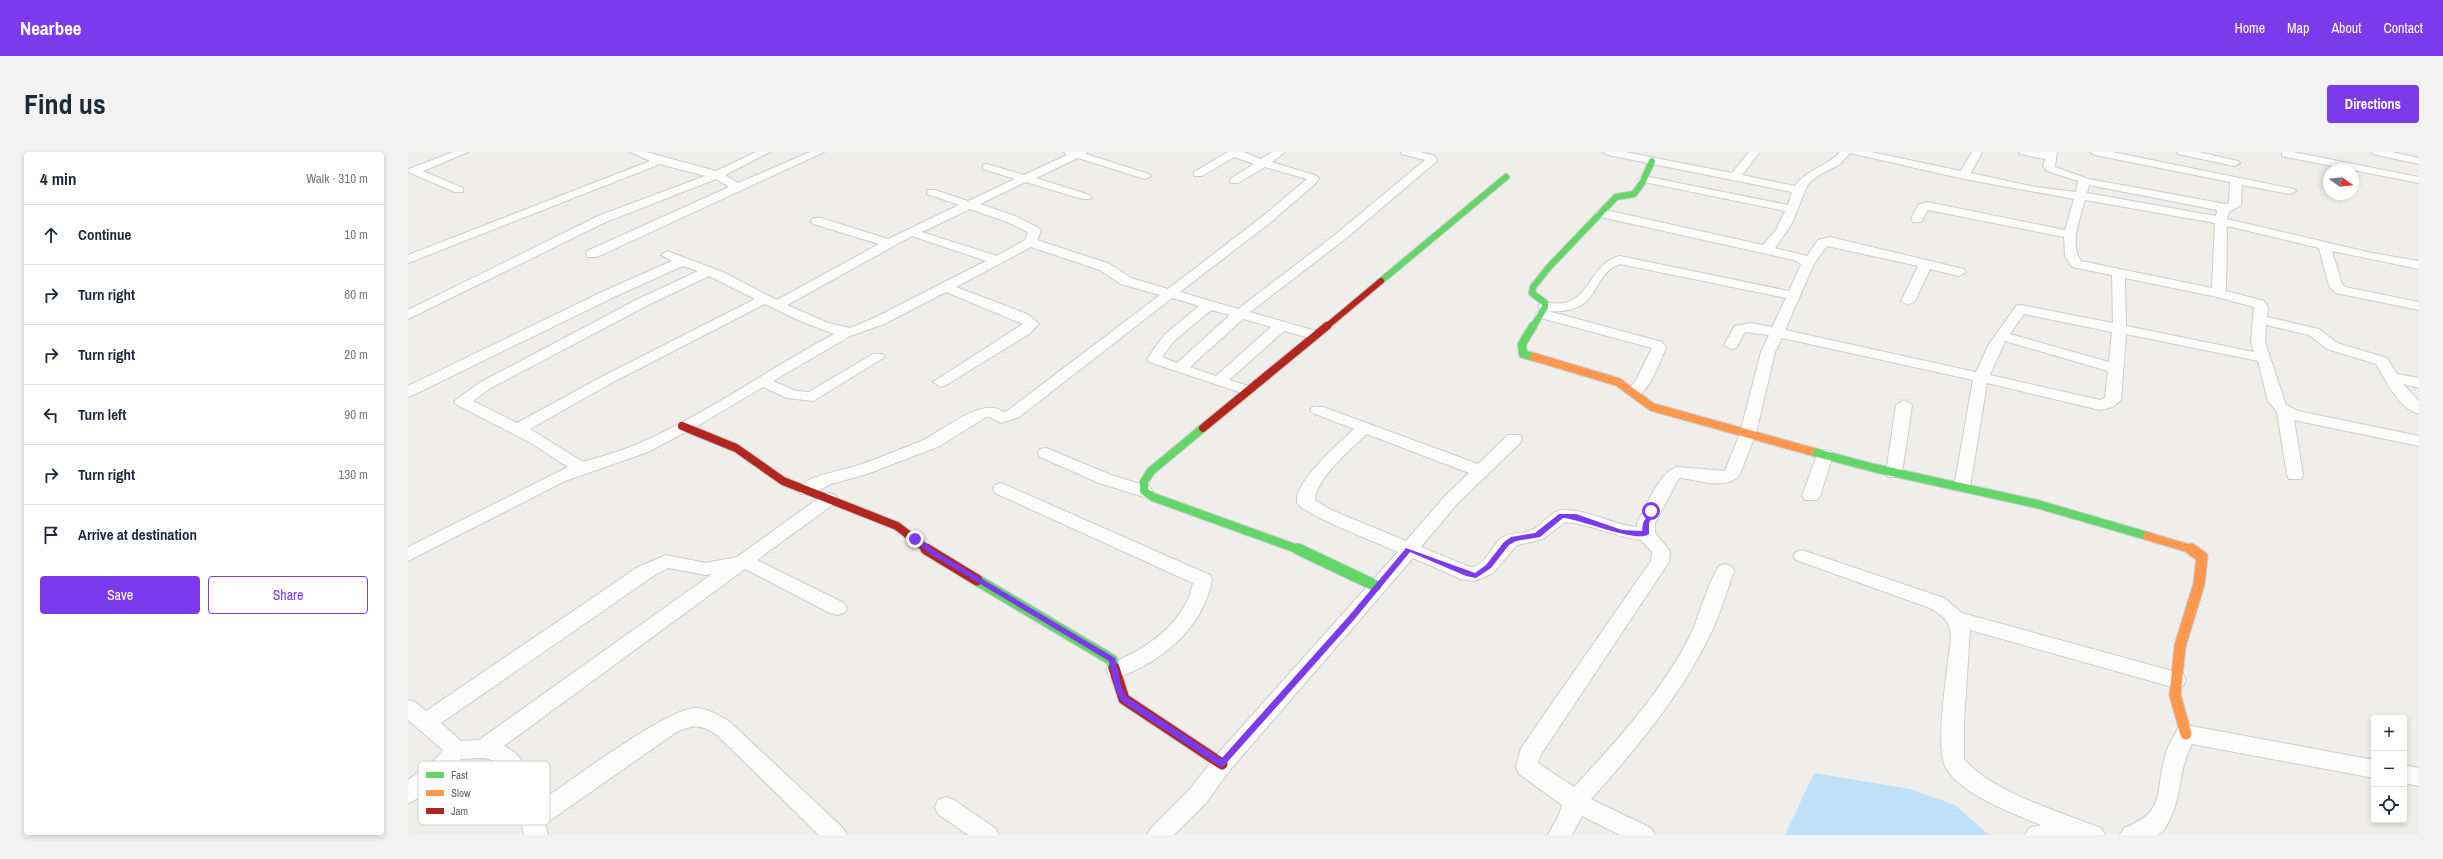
<!DOCTYPE html>
<meta charset="utf-8">
<style>
body{margin:0;font-family:"Archivo Narrow",sans-serif;background:#f2f2f3;color:#1f2937}
.controls{position:absolute;right:12px;bottom:12px;display:grid;overflow:hidden;border-radius:4px;box-shadow:0 2px 6px #0003}
.controls button{width:36px;height:36px;display:grid;place-items:center;padding:0;border:0;border-bottom:1px solid #e0e1e3;background:#fff;color:#1f2937;font:20px sans-serif}
.compass{position:absolute;left:1915px;top:12px;width:36px;height:36px;border-radius:50%;background:#fff;box-shadow:0 2px 6px #0003;rotate:105deg}
.stop{position:absolute;width:12px;height:12px;margin:-9px;border:3px solid #7c3aed;border-radius:50%;background:#fff}
.stop.end{background:#7c3aed;border-color:#fff;box-shadow:0 1px 4px #0008}
.list{margin:0;padding:0;list-style:none}
h2{display:flex;justify-content:space-between;align-items:center;height:52px;margin:0;padding:0 16px;font-size:17px}
h2 small{font-size:13px;font-weight:400;color:#747a83}
.list li{display:grid;grid-template-columns:26px 1fr auto;gap:12px;align-items:center;box-sizing:border-box;height:60px;padding:0 16px;border-top:1px solid #e0e1e3}
.list b{display:block;font-size:15px;white-space:nowrap}
.list em{font-size:13px;font-style:normal;color:#747a83}
.actions{display:flex;gap:8px;padding:12px 16px}
.actions a{flex:1;padding:9px 0;border:1px solid #7c3aed;border-radius:4px;text-align:center;font-size:14px;color:#7c3aed}
.actions .main{background:#7c3aed;color:#fff}
.icon{flex:none;width:22px;height:22px;fill:none;stroke:currentColor;stroke-width:2;stroke-linecap:round;stroke-linejoin:round}
.map{position:relative;flex:none;width:2011px;height:683px;overflow:hidden;border-radius:4px}
header{display:flex;align-items:center;gap:24px;box-sizing:border-box;height:56px;padding:0 20px;background:#7c3aed;color:#fff}
header strong{font-size:19px}
nav{display:flex;gap:22px;margin-inline-start:auto;font-size:14px}
.intro{display:flex;align-items:center;justify-content:space-between;box-sizing:border-box;height:96px;padding:0 24px}
h1{margin:0;font-size:28px}
.button{padding:10px 18px;border-radius:4px;background:#7c3aed;color:#fff;font-size:14px;font-weight:700}
main{display:flex;gap:24px;padding:0 24px}
aside{flex:1;background:#fff;border-radius:4px;box-shadow:0 2px 6px #0003}
.map>svg:first-child{display:block}
.water{fill:#bfe0f9}
.lines{fill:none;stroke-linecap:round;stroke-linejoin:round}
.street-casing{stroke:#cbcccc;stroke-width:2}
.fast-far2-casing{stroke:#cacacb;stroke-width:8}
.fast-far1-casing{stroke:#cacacb;stroke-width:10}
.fast-casing{stroke:#cacacb;stroke-width:13}
.slow-far1-casing{stroke:#cacacb;stroke-width:10}
.slow-casing{stroke:#cacacb;stroke-width:13}
.jam-far2-casing{stroke:#cacacb;stroke-width:8}
.jam-far1-casing{stroke:#cacacb;stroke-width:10}
.jam-casing{stroke:#cacacb;stroke-width:13}
.street{fill:#fdfcfc;fill-rule:evenodd}
.fast-far2{stroke:#63d668;stroke-width:6}
.fast-far1{stroke:#63d668;stroke-width:8}
.fast{stroke:#63d668;stroke-width:11}
.slow-far1{stroke:#ff974d;stroke-width:8}
.slow{stroke:#ff974d;stroke-width:11}
.jam-far2{stroke:#b3261e;stroke-width:6}
.jam-far1{stroke:#b3261e;stroke-width:8}
.jam{stroke:#b3261e;stroke-width:11}
.route{fill:#7c3aed}
.key{fill:#fff;stroke:#cfd0d2;stroke-width:1}
.key-label{font-size:11px;fill:#5f6368}
</style>
<header>
<strong>Nearbee</strong>
<nav><a>Home</a><a>Map</a><a>About</a><a>Contact</a></nav>
</header>
<div class="intro"><h1>Find us</h1><a class="button">Directions</a></div>
<main>
<aside>
<h2>4 min<small>Walk · 310 m</small></h2>
<ul class="list">
<li><svg class="icon" aria-label="ahead" viewBox="0 0 24 24"><path d="M12 20V5M6 11l6-6 6 6"/></svg><div><b>Continue</b></div><em>10 m</em></li>
<li><svg class="icon" aria-label="right" viewBox="0 0 24 24"><path d="M7 20v-9h11M14 6l5 5-5 5"/></svg><div><b>Turn right</b></div><em>60 m</em></li>
<li><svg class="icon" aria-label="right" viewBox="0 0 24 24"><path d="M7 20v-9h11M14 6l5 5-5 5"/></svg><div><b>Turn right</b></div><em>20 m</em></li>
<li><svg class="icon" aria-label="left" viewBox="0 0 24 24"><path d="M17 20v-9H6M10 6l-5 5 5 5"/></svg><div><b>Turn left</b></div><em>90 m</em></li>
<li><svg class="icon" aria-label="right" viewBox="0 0 24 24"><path d="M7 20v-9h11M14 6l5 5-5 5"/></svg><div><b>Turn right</b></div><em>130 m</em></li>
<li><svg class="icon" aria-label="arrive" viewBox="0 0 24 24"><path d="M6 21V4h12l-3 4 3 4H6"/></svg><div><b>Arrive at destination</b></div></li>
</ul>
<div class="actions"><a class="main">Save</a><a>Share</a></div>
</aside>
<div class="map">
<svg width="2011" height="683" viewBox="0 0 2011 683">
<rect width="100%" height="100%" fill="#efeeea"/>
<!-- water -->
<polygon class="water" points="1406,621 1502,637 1547,653 1581,683 1377,683"/>
<g class="lines">
<!-- street casing -->
<g class="street-casing">
<g id="street">
<polygon points="45,0 60,0 15,19 55,36 55,40 47,40 0,20 1,17"/>
<polygon points="222,0 238,0 308,19 348,0 362,0 317,23 330,31 402,0 416,0 189,105 179,105 178,102 179,99 321,35 308,27 198,70 0,167 0,158 190,64 297,24 252,12 0,111 0,103 242,9"/>
<path d="M656 0H679L678 2 741 22 743 24 737 27 670 6 628 26 682 43 684 45 682 47H674L618 30 572 52 607 64 631 76 633 79 629 88 702 112 723 126 760 137 855 64 899 27 857 15 830 31H822V27L846 12 826 5 794 24H786V20L820 0H835L853 7 864 0H877L864 10 909 24 911 26 908 31 863 70 772 140 830 157 928 82 1017 8 994 2 993 0H1012L1027 4 1029 9 936 88 842 160 911 180 913 183 906 187 876 179 821 228 844 235 847 238 844 241H834L741 210 739 207 756 183 791 154 764 146 611 265 593 271 582 265H578L532 294 459 322 423 332 404 342H392L390 338C400 322 431 320 448 314 469 307 490 298 511 290 531 282 575 243 595 260L599 259 752 143 713 132 692 118 623 95 548 135 619 162 631 172 621 182 538 233 533 235 525 230 615 172 538 140 476 172 442 184 365 229 388 239 401 240 465 202H475L477 205 405 249 379 246 355 235 291 273 240 300 157 329 0 409V395L160 315 123 291 49 253 46 250 49 247 71 231 230 147 290 119 275 114 206 145 5 243 0 245V234L196 139 264 109 253 103 259 99 315 120 369 148 471 92 405 72 403 69 405 66H413L480 87 551 53 519 42V38H527L560 49 607 27 575 17V13L579 12 616 23 659 3ZM562 57 599 70 620 80 617 88 589 104 514 80ZM504 84 578 109 466 166 442 176 420 171 379 153ZM301 124 347 147 197 223 109 271 65 249 81 237 240 153ZM357 152 392 169 426 182C359 218 297 263 227 293 210 300 192 305 175 310L122 277 207 229ZM803 158 822 163 769 211 754 205 766 189ZM835 167 863 175 808 224 782 215Z"/>
<path d="M1195 0H1217L1324 21 1341 0H1352L1334 23 1387 34C1399 17 1419 15 1432 0H1463L1553 19 1564 0H1574L1563 21 1627 35 1668 40 1670 29 1639 19 1635 14 1637 7 1612 2 1611 0H1649L1647 15 1681 27 1818 52 1821 51 1822 30 1687 3 1682 0H1704L1886 37 1888 39 1882 42 1834 33 1833 53 1821 60 1819 67 1964 101 2011 109V117L1924 99 1934 132 1937 135 2011 150V158L1928 141 1921 134 1911 96 1819 74 1818 139 1856 149 1860 155 1859 165 1911 177 1929 191 1979 206 1989 222 2011 226V236L1995 232 2011 249V262C1991 257 1978 229 1968 212L1919 197 1901 183 1858 173 1857 190 1878 253 1890 259 2011 284V294L1886 268 1895 323 1893 327H1881L1879 323 1869 260 1860 249 1850 209 1718 182 1713 248 1705 255 1692 258 1579 231 1562 335 1560 339H1548L1546 335 1565 228 1374 186 1367 200 1348 281 1332 322C1321 339 1289 328 1273 326L1270 328 1247 371V381L1262 399 1261 410 1132 604 1130 611 1166 635C1208 590 1251 543 1280 488 1292 464 1297 437 1311 414L1317 412 1323 414 1326 419C1318 442 1311 466 1300 487 1270 547 1227 598 1183 647L1243 676 1247 683H1212L1174 664 1164 683H1140L1151 663 1154 653 1111 622 1108 615 1113 596 1243 409 1244 400 1233 388C1207 385 1183 372 1157 370L1135 387 1109 393 1085 421 1067 429 1053 427 1005 406 822 618 798 651 766 683H739L743 676 782 637 806 606 990 400C975 393 891 361 889 350 886 330 932 290 946 277L905 261 902 258 905 255H915L1070 312 1100 283H1112L1114 287 1112 291 1049 352 1013 395 1062 415C1076 415 1083 396 1092 387 1102 379 1114 383 1124 378 1135 373 1142 359 1155 358 1180 357 1204 373 1229 375V371C1238 355 1252 319 1269 315L1317 319 1332 281 1353 200 1361 183 1337 180 1328 196 1323 197 1316 193 1327 174 1343 171 1364 175 1378 146 1212 112C1181 123 1195 163 1140 159L1254 190 1258 196C1252 209 1241 242 1226 246L1218 241 1228 228 1244 196 1129 165 1127 162 1133 158 1130 155 1132 152C1141 150 1151 153 1160 150 1183 142 1184 111 1212 104L1381 139 1393 112 1386 108 1193 65 1187 61 1193 57 1355 93 1368 78 1377 59 1236 30 1230 27 1236 24 1380 53 1384 40 1200 3ZM1442 1 1556 27 1666 47 1657 78 1519 50 1510 53 1503 67 1505 70H1513L1520 58 1656 85 1657 104 1664 115 1704 123 1705 171 1613 153 1608 154 1580 194 1568 220 1377 178 1406 112 1419 94 1510 114 1493 149 1500 153 1507 149 1522 117 1551 124 1558 120 1556 117 1422 85 1410 88 1399 104 1367 96 1383 73 1400 32 1410 24 1432 12ZM1681 33 1809 58 1808 64 1679 41ZM1677 48 1807 71 1804 136 1673 109C1661 92 1672 67 1677 48ZM1717 126 1809 145 1846 155 1843 190 1846 200 1718 174ZM1616 162 1704 180 1701 210 1602 182ZM1597 189 1700 219 1697 246 1692 248 1582 223ZM959 282 1061 321 1037 344 998 389 923 358 907 348C908 326 943 297 959 282Z"/>
<polygon points="1769,0 1790,0 1830,9 1832,11 1826,14 1770,2"/>
<polygon points="1874,0 1885,0 2011,25 2011,31 1878,5 1874,4"/>
<polygon points="1964,0 1984,0 2011,6 2011,12 1965,2"/>
<polygon points="1496,248 1504,253 1494,321 1492,325 1480,325 1478,321 1488,253"/>
<polygon points="638,296 703,323 742,335 744,339 742,343 736,345 691,331 632,305 630,301 632,297"/>
<polygon points="1417,298 1423,299 1425,303 1412,344 1409,348 1397,348 1394,344 1409,303 1411,299"/>
<path d="M593 331 802 423 804 428C795 476 753 511 708 526L701 524 698 518 701 512C737 498 777 472 785 431L587 341 585 337 587 333Z"/>
<path d="M421 341 427 343 430 347 427 351 349 408 436 451 439 456 436 461 429 463 422 461 337 417 96 594C117 603 126 630 131 650 162 630 256 558 287 556 300 556 313 564 323 571L435 676 439 683H411L309 583C293 572 284 572 267 581L137 672 140 683H116C112 663 105 613 81 607 72 605 62 607 53 607 40 624 20 644 0 651V628L28 607 35 598 0 568V548L7 550 18 559 230 415 258 403 298 411 329 405 415 343ZM260 416 298 423 304 422 71 588 53 589 33 571 244 425Z"/>
<path d="M1394 398 1536 446 1554 461 1775 522 1778 528 1775 534 1768 536 1562 478 1556 570V607C1582 639 1654 661 1693 676L1697 683H1617L1621 676 1633 673C1604 661 1554 643 1538 616 1527 597 1538 531 1540 508 1542 496 1545 483 1540 472 1537 465 1529 460 1522 456L1388 408 1385 404 1388 400Z"/>
<path d="M1778 573 1966 608V626L1784 592C1768 621 1776 652 1754 680L1750 683H1712L1716 676C1758 660 1747 641 1757 604 1759 594 1766 585 1770 576Z"/>
<polygon points="1996,613 2011,616 2011,634 1996,631"/>
<polygon points="538,645 546,648 587,676 591,683 560,683 530,662 527,655 530,648"/>
</g>
</g>
<!-- fast-far2 casing -->
<g class="fast-far2-casing">
<g id="fast-far2">
<polyline points="973,129 1098,25"/>
<polyline points="1125,175 1137,155 1137,151 1124,141 1125,135 1141,115 1208,45 1226,42 1234,31 1244,9"/>
</g>
</g>
<!-- fast-far1 casing -->
<g class="fast-far1-casing">
<g id="fast-far1">
<polyline points="1125,174 1114,192 1115,202 1126,205"/>
<polyline points="795,276 743,319 736,330 736,339 745,345 892,398"/>
<polyline points="1402,299 1466,316 1629,352 1739,384"/>
</g>
</g>
<!-- fast casing -->
<g class="fast-casing">
<g id="fast">
<polyline points="890,397 968,434"/>
<polyline points="569,428 704,508 706,516"/>
</g>
</g>
<!-- slow-far1 casing -->
<g class="slow-far1-casing">
<g id="slow-far1">
<polyline points="1126,205 1210,230 1244,255 1402,299"/>
<polyline points="1739,384 1786,398"/>
</g>
</g>
<!-- slow casing -->
<g class="slow-casing">
<polyline id="slow" points="1778,582 1767,543 1772,494 1791,432 1794,405 1783,397"/>
</g>
<!-- jam-far2 casing -->
<g class="jam-far2-casing">
<polyline id="jam-far2" points="918,175 973,129"/>
</g>
<!-- jam-far1 casing -->
<g class="jam-far1-casing">
<g id="jam-far1">
<polyline points="274,274 328,296 375,329 489,374 520,398"/>
<polyline points="795,276 919,174"/>
</g>
</g>
<!-- jam casing -->
<g class="jam-casing">
<g id="jam">
<polyline points="518,397 569,428"/>
<polyline points="706,516 716,547 814,612"/>
</g>
</g>
<!-- street -->
<use href="#street" class="street"/>
<!-- fast-far2 -->
<use href="#fast-far2" class="fast-far2"/>
<!-- fast-far1 -->
<use href="#fast-far1" class="fast-far1"/>
<!-- fast -->
<use href="#fast" class="fast"/>
<!-- slow-far1 -->
<use href="#slow-far1" class="slow-far1"/>
<!-- slow -->
<use href="#slow" class="slow"/>
<!-- jam-far2 -->
<use href="#jam-far2" class="jam-far2"/>
<!-- jam-far1 -->
<use href="#jam-far1" class="jam-far1"/>
<!-- jam -->
<use href="#jam" class="jam"/>
</g>
<!-- route -->
<path class="route" d="M1243 357 1247 359 1241 371V382C1230 392 1173 367 1155 366L1132 385 1108 389 1101 393 1083 416 1068 426 1058 424 1002 400 945 469 814 616 713 549 707 536 701 509 522 402 504 387 510 385 527 399 707 506 714 536 719 545 813 607 940 465 998 396 1067 421 1078 413 1096 390 1103 385 1127 381 1151 362H1168L1214 378 1234 379 1235 371Z"/>
<!-- legend -->
<rect x="10" y="609" width="132" height="64" rx="6" class="key"/>
<rect x="18" y="620" width="18" height="6" fill="#63d668"/>
<rect x="18" y="638" width="18" height="6" fill="#ff974d"/>
<rect x="18" y="656" width="18" height="6" fill="#b3261e"/>
<g class="key-label">
<text x="43" y="627">Fast</text>
<text x="43" y="645">Slow</text>
<text x="43" y="663">Jam</text>
</g>
</svg>
<div class="controls">
<button>+</button>
<button>−</button>
<button><svg class="icon" aria-label="locate" viewBox="0 0 24 24"><circle cx="12" cy="12" r="6"/><path d="M12 2v4M12 18v4M2 12h4M18 12h4"/></svg></button>
</div>
<svg class="compass" viewBox="-18 -18 36 36"><path d="M0-13l5 13h-10z" fill="#e53935"/><path d="M0 13l5-13h-10z" fill="#747a83"/></svg>
<div class="stop" style="left:1243px;top:359px"></div>
<div class="stop end" style="left:507px;top:387px"></div>
</div>
</main>
